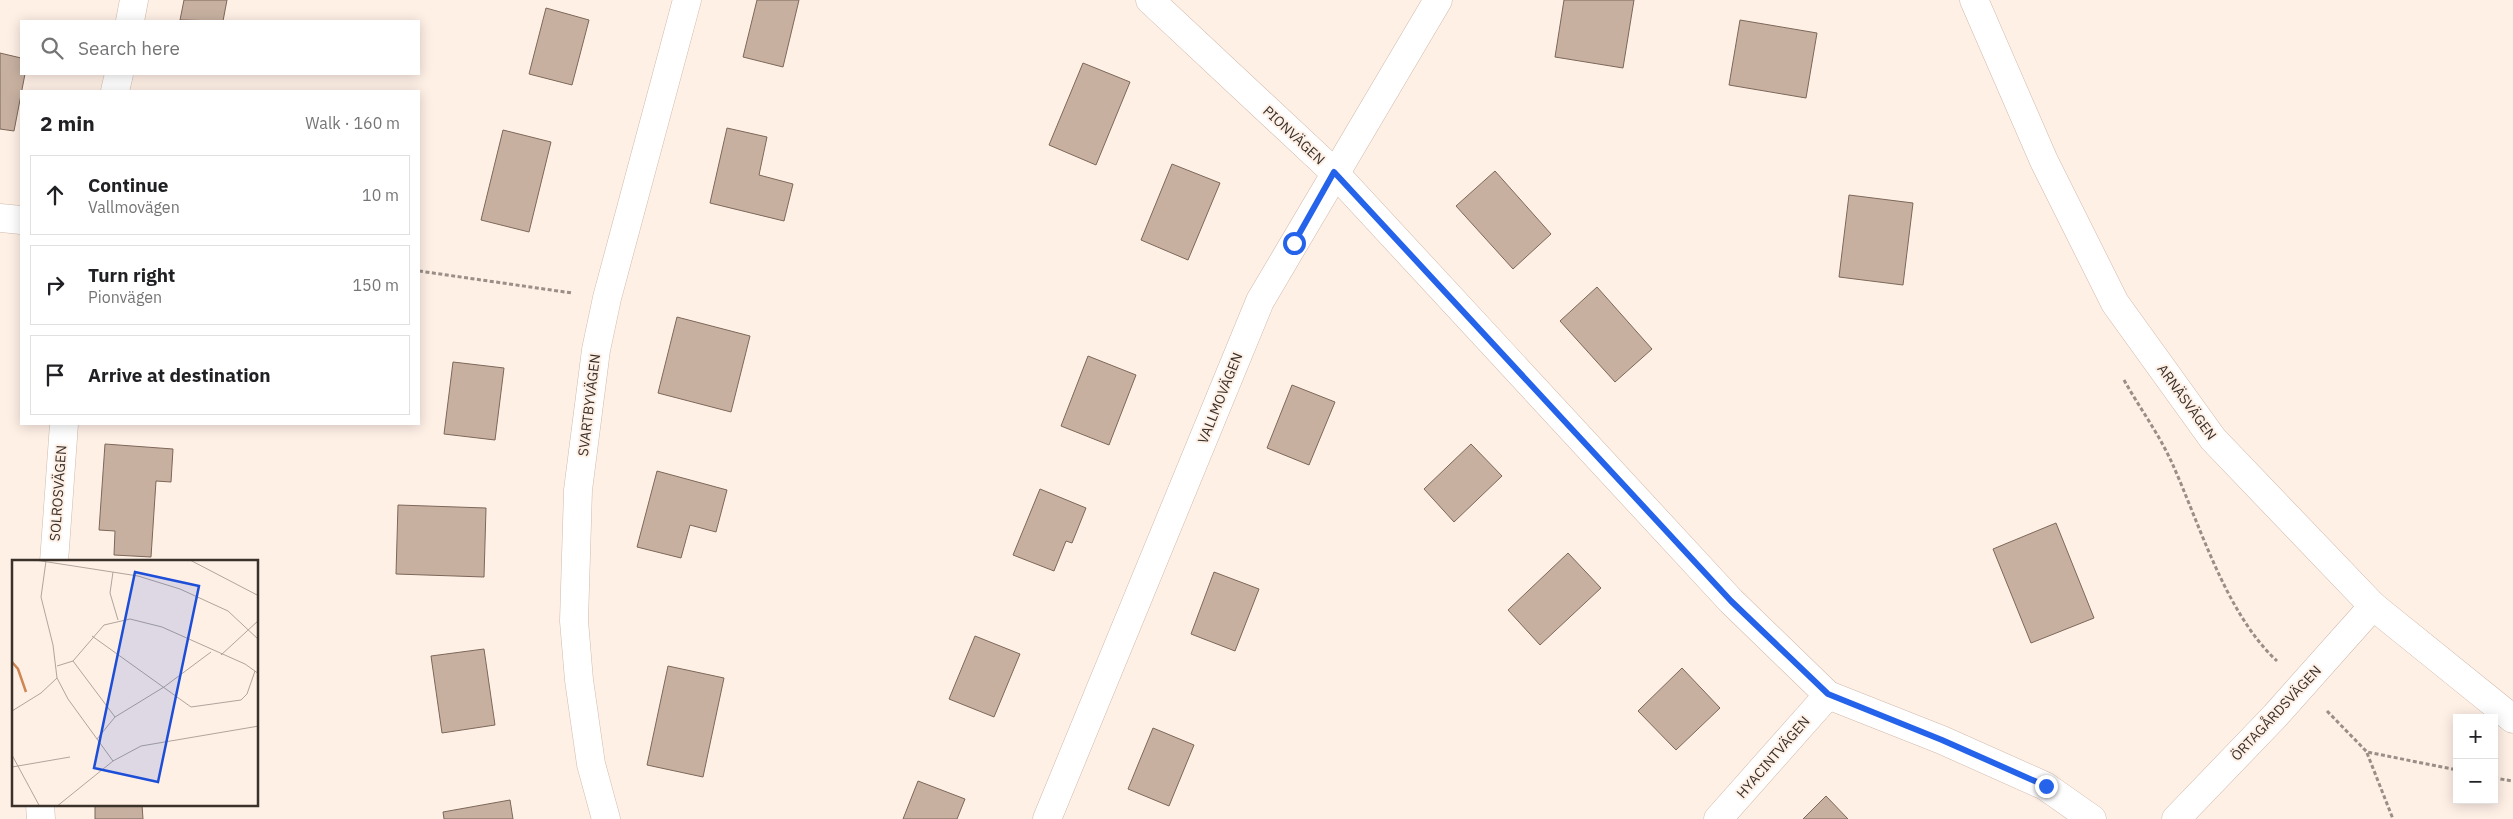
<!DOCTYPE html>
<meta charset="utf-8">
<style>
body{margin:0;font-family:"IBM Plex Sans",sans-serif;background:#f2f2f2;color:#202124}
.controls{position:absolute;right:15px;bottom:15px;display:grid;overflow:hidden;border-radius:0px;box-shadow:0 2px 12px #0003}
.controls button{width:45px;height:45px;display:grid;place-items:center;padding:0;border:0;border-bottom:1px solid #e0e0e0;background:#fff;color:#202124;font:25px sans-serif}
.stop{position:absolute;width:15px;height:15px;margin:-11px;border:4px solid #2563eb;border-radius:50%;background:#fff}
.stop.end{background:#2563eb;border-color:#fff;box-shadow:0 1px 5px #0008}
.list{margin:0;padding:0;list-style:none}
h2{display:flex;justify-content:space-between;align-items:center;height:65px;margin:0;padding:0 20px;font-size:21px}
h2 small{font-size:16px;font-weight:400;color:#757577}
.list li{display:grid;grid-template-columns:32px 1fr auto;gap:15px;align-items:center;box-sizing:border-box;height:80px;margin:0 10px 10px;padding:0 10px;border:1px solid #e0e0e0;border-radius:0px}
.list b{display:block;font-size:19px;white-space:nowrap}
.list p{margin:0;font-size:16px;white-space:nowrap;color:#757577}
.list em{font-size:16px;font-style:normal;color:#757577}
.icon{flex:none;width:28px;height:28px;fill:none;stroke:currentColor;stroke-width:2;stroke-linecap:round;stroke-linejoin:round}
.map{position:relative;flex:none;width:2513px;height:819px;overflow:hidden}
.search{position:absolute;background:#fff;box-shadow:0 2px 12px #0003;left:20px;top:20px;width:400px;height:55px;display:flex;align-items:center;gap:12px;box-sizing:border-box;padding:0 18px;border-radius:0px;color:#757577;font-size:19px}
.panel{position:absolute;background:#fff;box-shadow:0 2px 12px #0003;left:20px;top:90px;width:400px;height:335px;border-radius:0px}
.map>svg:first-child{display:block}
.building{fill:#c7b0a0;stroke:#7c6759}
.lines{fill:none;stroke-linecap:round;stroke-linejoin:round}
.minor-casing{stroke:#d1b9aa;stroke-width:29}
.tertiary-casing{stroke:#d1b9aa;stroke-width:29}
.path{stroke:#9a8e86;stroke-width:3;stroke-dasharray:4 2.5;stroke-linecap:butt}
.minor{stroke:#fff;stroke-width:28}
.tertiary{stroke:#fff;stroke-width:28}
.route{stroke:#2563eb;stroke-width:6}
.labels{text-anchor:middle;stroke-width:4;stroke-linejoin:round;paint-order:stroke}
.street-label{font-size:14px;fill:#3a312b;stroke:#fff0e6}
.inset-river{fill:none;stroke:#ce8654;stroke-width:2.5}
.inset-road{fill:none;stroke:#b0a49b;stroke-width:1}
.view{fill:#1d4ed8;fill-opacity:0.15;stroke:#1d4ed8;stroke-width:2.5}
.inset-edge{fill:none;stroke:#3a312b;stroke-width:2.5}
</style>
<div class="map">
<svg width="2513" height="819" viewBox="0 0 2513 819">
<rect width="100%" height="100%" fill="#fff0e6"/>
<!-- building -->
<g class="building">
<polygon points="184,0 227,0 223,21 180,20"/>
<polygon points="757,0 799,0 783,67 743,57"/>
<polygon points="1564,0 1634,0 1623,68 1555,57"/>
<polygon points="546,8 589,20 572,85 529,74"/>
<polygon points="1740,20 1817,33 1806,98 1729,85"/>
<polygon points="0,53 21,58 21,74 25,74 14,131 0,129"/>
<polygon points="1083,63 1130,82 1096,165 1049,145"/>
<polygon points="727,128 767,137 759,175 793,184 784,221 710,203"/>
<polygon points="503,130 551,142 529,232 481,220"/>
<polygon points="1172,164 1220,183 1188,260 1141,240"/>
<polygon points="1495,171 1551,234 1513,269 1456,206"/>
<polygon points="1849,195 1913,203 1903,285 1839,277"/>
<polygon points="1597,287 1652,349 1615,382 1560,321"/>
<polygon points="677,317 750,336 731,412 658,393"/>
<polygon points="1088,356 1136,375 1109,445 1061,426"/>
<polygon points="453,362 504,368 495,440 444,434"/>
<polygon points="1292,385 1335,402 1309,465 1267,448"/>
<polygon points="105,444 173,449 171,482 156,481 151,557 114,555 115,531 99,530"/>
<polygon points="1471,444 1502,476 1454,522 1424,489"/>
<polygon points="657,471 727,490 716,532 690,525 681,558 637,547"/>
<polygon points="1040,489 1086,508 1072,543 1066,541 1054,571 1013,555"/>
<polygon points="398,505 486,508 484,577 396,574"/>
<polygon points="2056,523 2094,618 2031,643 1993,549"/>
<polygon points="1568,553 1601,588 1540,645 1508,610"/>
<polygon points="1214,572 1259,589 1235,651 1191,634"/>
<polygon points="975,636 1020,654 994,717 949,699"/>
<polygon points="484,649 495,725 442,733 431,656"/>
<polygon points="668,666 724,678 703,777 647,765"/>
<polygon points="1682,668 1720,708 1676,750 1638,711"/>
<polygon points="1153,728 1194,745 1169,806 1128,789"/>
<polygon points="918,781 965,799 957,819 903,819"/>
<polygon points="1826,796 1848,819 1803,819"/>
<polygon points="510,800 513,819 444,819 443,812"/>
<polygon points="95,805 142,805 143,819 95,819"/>
</g>
<g class="lines">
<!-- minor casing -->
<g class="minor-casing">
<g id="minor">
<polyline points="1150,0 1334,172 1731,601 1828,695 1942,740 2045,786 2092,819"/>
<polyline points="130,21 134,0"/>
<polyline points="115,91 119,74"/>
<polyline points="0,218 21,220"/>
<polyline points="54,562 64,424"/>
<polyline points="40,805 41,819"/>
<polyline points="606,819 591,764 579,680 574,621 578,490 596,350 607,298 687,0"/>
<polyline points="1047,819 1260,301 1438,0"/>
<polyline points="1718,819 1828,695"/>
<polyline points="2176,819 2275,716 2373,606"/>
</g>
</g>
<!-- tertiary casing -->
<g class="tertiary-casing">
<polyline id="tertiary" points="1974,0 2044,161 2115,303 2213,439 2373,606 2513,719"/>
</g>
<!-- path -->
<g class="path">
<polyline points="419,271 572,293"/>
<path d="M2124 380C2139 407 2159 434 2172 463 2200 525 2226 614 2277 661"/>
<polyline points="2327,711 2367,752 2457,770"/>
<polyline points="2367,753 2393,819"/>
<polyline points="2494,778 2513,781"/>
</g>
<!-- minor -->
<use href="#minor" class="minor"/>
<!-- tertiary -->
<use href="#tertiary" class="tertiary"/>
</g>
<g class="lines">
<!-- route -->
<polyline class="route" points="1294,243 1334,172 1731,601 1828,694 1942,740 2046,786"/>
</g>
<g class="labels">
<!-- street labels -->
<g class="street-label">
<text transform="translate(1294 135) rotate(43)" y="5">PIONVÄGEN</text>
<text transform="translate(1220 398) rotate(-68)" y="5">VALLMOVÄGEN</text>
<text transform="translate(2187 402) rotate(54)" y="5">ARNÄSVÄGEN</text>
<text transform="translate(589 405) rotate(-83)" y="5">SVARTBYVÄGEN</text>
<text transform="translate(58 493) rotate(-86)" y="5">SOLROSVÄGEN</text>
<text transform="translate(2276 713) rotate(-47)" y="5">ÖRTAGÅRDSVÄGEN</text>
<text transform="translate(1773 757) rotate(-49)" y="5">HYACINTVÄGEN</text>
</g>
</g>
<!-- overview -->
<g transform="translate(12 560)">
<rect width="246" height="246" fill="#fff0e6"/>
<path class="inset-river" d="M0 102 6 109 14 132"/>
<path class="inset-road" d="M23 0 126 16 168 29 216 51 247 80M178 0 247 36M34 1 29 37 41 85 45 118 56 139 101 201M101 12 98 33 106 60M80 76 179 147 229 140 235 134 243 111M209 95 247 60M61 101 103 157M45 106 61 101 92 65 118 59 150 67 233 104 247 114M0 151 29 133 45 118M85 179 103 157 152 127 199 92M0 195 28 247M0 207 58 197M44 247 101 201 129 186 247 166"/>
<path class="view" d="M123 12 187 26 146 222 82 208Z"/>
<rect width="246" height="246" class="inset-edge"/>
</g>
</svg>
<div class="controls">
<button>+</button>
<button>−</button>
</div>
<div class="stop" style="left:1294px;top:243px"></div>
<div class="stop end" style="left:2046px;top:786px"></div>
<div class="search"><svg class="icon" aria-label="search" viewBox="0 0 24 24"><circle cx="10" cy="10" r="6"/><path d="M15 15l6 6"/></svg>Search here</div>
<section class="panel">
<h2>2 min<small>Walk · 160 m</small></h2>
<ul class="list">
<li><svg class="icon" aria-label="ahead" viewBox="0 0 24 24"><path d="M12 20V5M6 11l6-6 6 6"/></svg><div><b>Continue</b><p>Vallmovägen</p></div><em>10 m</em></li>
<li><svg class="icon" aria-label="right" viewBox="0 0 24 24"><path d="M7 20v-9h11M14 6l5 5-5 5"/></svg><div><b>Turn right</b><p>Pionvägen</p></div><em>150 m</em></li>
<li><svg class="icon" aria-label="arrive" viewBox="0 0 24 24"><path d="M6 21V4h12l-3 4 3 4H6"/></svg><div><b>Arrive at destination</b></div></li>
</ul>
</section>
</div>
